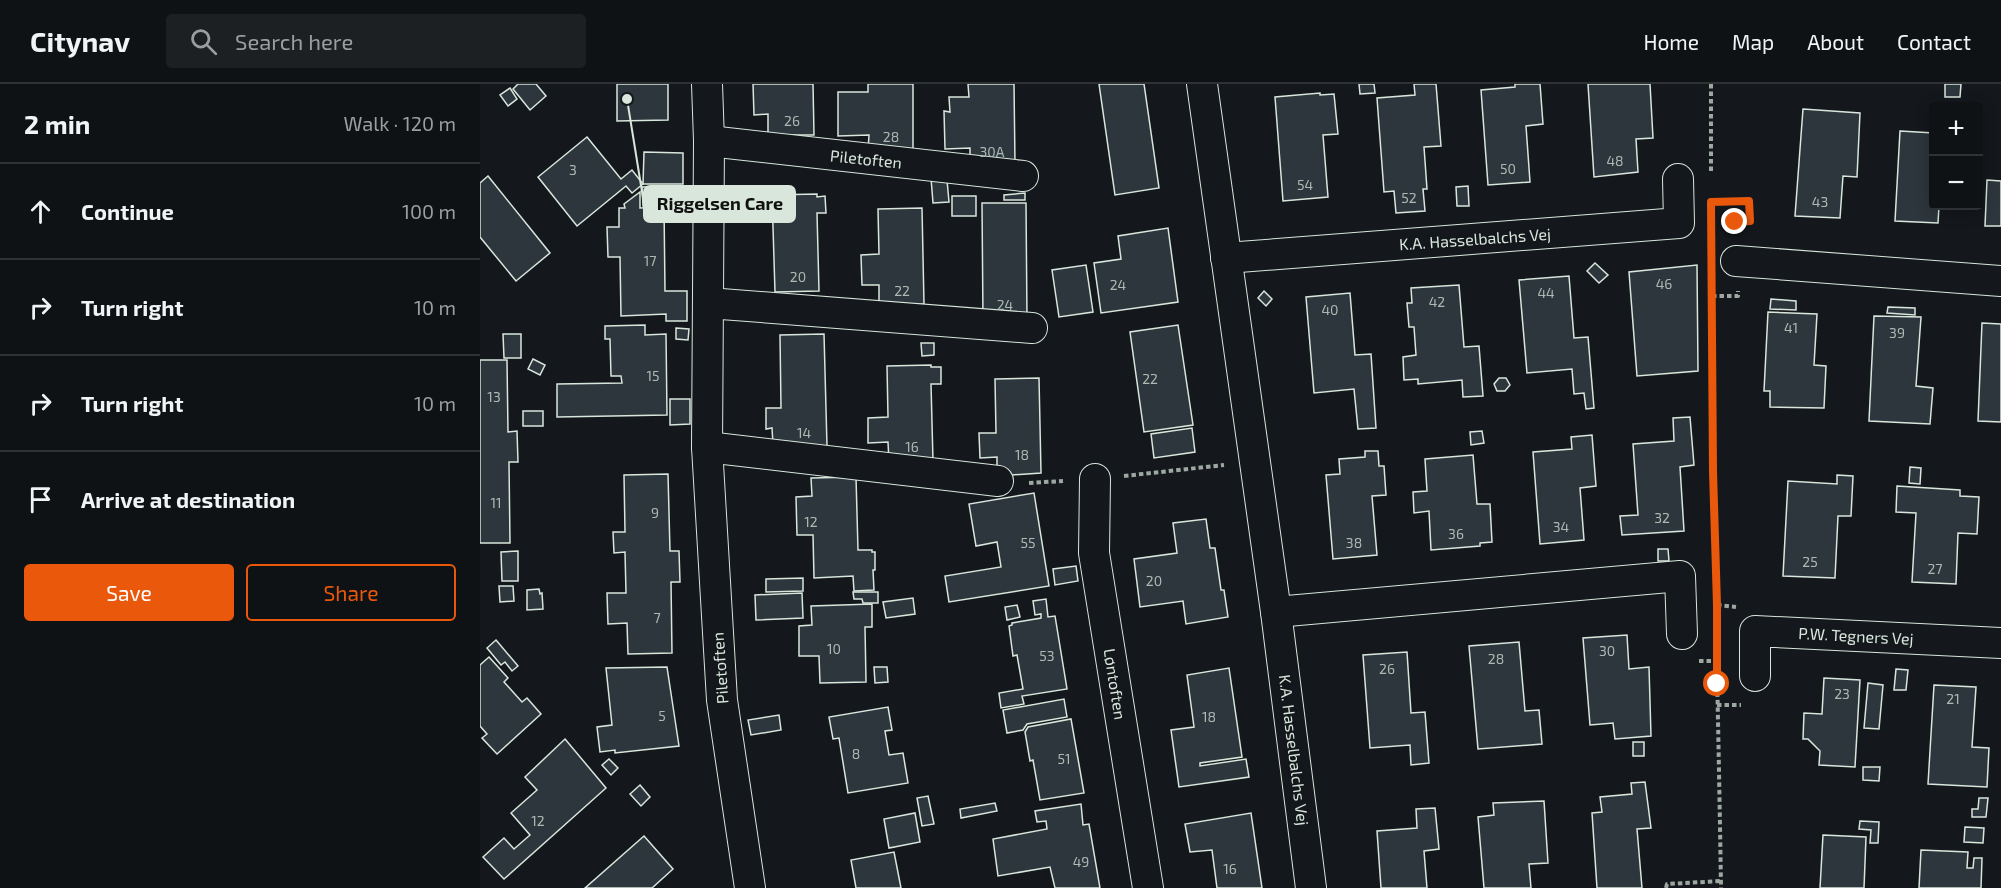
<!DOCTYPE html>
<meta charset="utf-8">
<style>
body{margin:0;font-family:"Exo 2",sans-serif;background:#1d2022;color:#f1f3f6}
.controls{position:absolute;right:18px;top:18px;display:grid;overflow:hidden;border-radius:6px;box-shadow:0 3px 15px #0003}
.controls button{width:54px;height:54px;display:grid;place-items:center;padding:0;border:0;border-bottom:2px solid #2f3234;background:#0f1215;color:#f1f3f6;font:30px sans-serif}
.stop{position:absolute;width:18px;height:18px;margin:-14px;border:4px solid #ea580c;border-radius:50%;background:#fff}
.stop.end{background:#ea580c;border-color:#fff;box-shadow:0 2px 6px #0008}
.list{margin:0;padding:0;list-style:none}
h2{display:flex;justify-content:space-between;align-items:center;height:78px;margin:0;padding:0 24px;font-size:26px}
h2 small{font-size:20px;font-weight:400;color:#9b9ea0}
.list li{display:grid;grid-template-columns:39px 1fr auto;gap:18px;align-items:center;box-sizing:border-box;height:96px;padding:0 24px;border-top:2px solid #2f3234}
.list b{display:block;font-size:22px;white-space:nowrap}
.list em{font-size:20px;font-style:normal;color:#9b9ea0}
.actions{display:flex;gap:12px;padding:18px 24px}
.actions a{flex:1;padding:14px 0;border:2px solid #ea580c;border-radius:6px;text-align:center;font-size:21px;color:#ea580c}
.actions .main{background:#ea580c;color:#fff}
.icon{flex:none;width:33px;height:33px;fill:none;stroke:currentColor;stroke-width:2;stroke-linecap:round;stroke-linejoin:round}
.map{position:relative;flex:none;width:1521px;height:804px;overflow:hidden}
header{display:flex;align-items:center;gap:36px;box-sizing:border-box;height:84px;padding:0 30px;background:#0f1215;border-bottom:2px solid #2f3234}
header strong{font-size:28px}
nav{display:flex;gap:33px;margin-inline-start:auto;font-size:21px}
.search{width:420px;height:54px;background:#1d2022;display:flex;align-items:center;gap:15px;box-sizing:border-box;padding:0 21px;border-radius:6px;color:#9b9ea0;font-size:22px}
main{display:flex}
aside{flex:1;background:#0f1215}
.map>svg:first-child{display:block}
.building{fill:#2c363c;stroke:#d8e6dc;stroke-width:1.5}
.lines{fill:none;stroke-linecap:round;stroke-linejoin:round}
.minor-casing{stroke:#d8e6dc;stroke-width:32}
.path{stroke:#9da8a2;stroke-width:4;stroke-dasharray:4.5 3;stroke-linecap:butt}
.minor{stroke:#14181c;stroke-width:30}
.route{stroke:#ea580c;stroke-width:8}
.labels{text-anchor:middle;stroke-width:4.5;stroke-linejoin:round;paint-order:stroke}
.number-label{font-size:14px;fill:#adbab4}
.street-label{font-size:16px;fill:#d8e6dc;stroke:#14181c}
.leader{fill:none;stroke:#d8e6dc;stroke-width:2}
.callout-dot{fill:#d8e6dc;stroke:#14181c;stroke-width:2}
.callout{fill:#d8e6dc;stroke:#d8e6dc;stroke-width:2}
.callout-label{font-size:18px;text-anchor:middle;font-weight:bold;fill:#111}
</style>
<header>
<strong>Citynav</strong>
<div class="search"><svg class="icon" aria-label="search" viewBox="0 0 24 24"><circle cx="10" cy="10" r="6"/><path d="M15 15l6 6"/></svg>Search here</div>
<nav><a>Home</a><a>Map</a><a>About</a><a>Contact</a></nav>
</header>
<main>
<aside>
<h2>2 min<small>Walk · 120 m</small></h2>
<ul class="list">
<li><svg class="icon" aria-label="ahead" viewBox="0 0 24 24"><path d="M12 20V5M6 11l6-6 6 6"/></svg><div><b>Continue</b></div><em>100 m</em></li>
<li><svg class="icon" aria-label="right" viewBox="0 0 24 24"><path d="M7 20v-9h11M14 6l5 5-5 5"/></svg><div><b>Turn right</b></div><em>10 m</em></li>
<li><svg class="icon" aria-label="right" viewBox="0 0 24 24"><path d="M7 20v-9h11M14 6l5 5-5 5"/></svg><div><b>Turn right</b></div><em>10 m</em></li>
<li><svg class="icon" aria-label="arrive" viewBox="0 0 24 24"><path d="M6 21V4h12l-3 4 3 4H6"/></svg><div><b>Arrive at destination</b></div></li>
</ul>
<div class="actions"><a class="main">Save</a><a>Share</a></div>
</aside>
<div class="map">
<svg width="1521" height="804" viewBox="0 0 1521 804">
<rect width="100%" height="100%" fill="#14181c"/>
<!-- building -->
<g class="building">
<polygon points="38,0 56,0 66,12 50,26 33,5"/>
<polygon points="137,0 188,0 188,36 137,37"/>
<polygon points="273,0 333,0 334,51 288,51 288,30 274,31"/>
<polygon points="388,0 433,0 433,66 388,67 389,51 358,52 358,8 388,8"/>
<polygon points="488,0 534,0 535,80 490,80 490,64 465,65 464,27 470,28 469,13 489,13"/>
<polygon points="619,0 664,0 679,104 635,111"/>
<polygon points="879,0 894,0 895,9 880,10"/>
<polygon points="934,0 956,0 961,62 944,63 947,105 943,105 945,127 916,129 914,107 904,108 897,14 935,11"/>
<polygon points="1035,0 1060,0 1063,40 1046,42 1050,98 1008,101 1001,6 1035,3"/>
<polygon points="1108,0 1170,0 1173,54 1156,55 1158,88 1114,93"/>
<polygon points="1465,0 1481,0 1480,13 1465,13"/>
<polygon points="30,4 37,15 28,22 20,11"/>
<polygon points="840,9 840,11 854,10 858,50 843,51 848,113 803,117 795,13"/>
<polygon points="1323,25 1380,29 1377,93 1363,92 1360,134 1315,132"/>
<polygon points="1420,47 1454,49 1454,122 1459,122 1458,139 1415,137"/>
<polygon points="107,53 141,95 152,86 163,100 152,109 146,102 97,142 58,93"/>
<polygon points="164,68 203,69 203,100 163,100"/>
<polygon points="8,92 70,169 36,197 0,153 0,99"/>
<polygon points="451,94 467,96 469,118 453,119"/>
<polygon points="1507,96 1521,97 1521,142 1505,142"/>
<polygon points="199,102 200,120 163,122 162,103"/>
<polygon points="988,102 989,122 977,122 976,103"/>
<polygon points="160,108 160,124 184,123 185,207 207,207 207,237 186,237 186,230 141,232 140,173 128,173 127,143 139,143 139,124 145,124 144,120"/>
<polygon points="545,109 545,116 524,116 524,111"/>
<polygon points="337,110 337,113 345,112 346,129 337,129 339,207 295,208 292,111"/>
<rect x="472" y="112" width="24" height="20"/>
<polygon points="502,119 546,119 547,235 503,236"/>
<polygon points="442,124 444,220 399,221 399,201 382,201 381,171 399,170 398,125"/>
<polygon points="688,144 698,218 621,229 614,179 641,175 638,152"/>
<polygon points="1115,179 1128,191 1119,199 1107,187"/>
<polygon points="606,181 613,228 579,233 572,186"/>
<polygon points="1217,181 1218,287 1157,292 1149,188"/>
<polygon points="1089,192 1094,254 1108,253 1114,324 1106,325 1104,309 1094,310 1092,285 1047,289 1039,196"/>
<polygon points="979,201 984,263 999,262 1003,312 983,313 982,296 938,300 938,295 924,296 923,273 936,271 934,243 929,243 927,219 932,219 931,204"/>
<polygon points="784,207 792,215 786,222 778,214"/>
<polygon points="870,209 875,271 891,270 896,344 878,345 874,305 834,309 826,213"/>
<polygon points="1291,215 1316,217 1316,226 1290,225"/>
<polygon points="1408,223 1435,224 1435,231 1407,229"/>
<polygon points="1288,228 1337,230 1334,281 1346,282 1344,324 1290,323 1290,307 1284,307"/>
<polygon points="1394,232 1441,233 1436,302 1453,304 1450,340 1389,337"/>
<polygon points="1502,239 1521,240 1521,338 1498,337"/>
<polygon points="165,241 165,251 186,250 187,331 77,333 77,300 142,299 141,292 131,292 130,255 125,255 125,242"/>
<polygon points="698,241 713,341 664,348 650,248"/>
<polygon points="196,244 209,245 208,256 196,255"/>
<polygon points="23,250 41,250 41,274 24,274"/>
<polygon points="344,250 347,362 293,361 292,344 286,345 286,324 301,324 300,251"/>
<polygon points="441,259 454,259 454,271 442,272"/>
<polygon points="53,275 65,281 60,291 48,285"/>
<polygon points="0,276 27,276 28,348 37,347 38,378 29,378 30,459 0,459"/>
<polygon points="451,281 451,283 461,283 461,300 451,300 453,377 409,378 408,358 388,359 388,334 408,333 407,282"/>
<polygon points="559,294 561,389 517,392 517,373 500,374 499,349 516,349 515,295"/>
<polygon points="1019,294 1026,294 1030,301 1025,307 1017,307 1014,300"/>
<polygon points="190,315 210,315 210,340 190,341"/>
<rect x="43" y="327" width="20" height="15"/>
<polygon points="1210,333 1214,381 1200,383 1204,447 1142,451 1140,432 1158,431 1153,360 1194,357 1193,334"/>
<polygon points="712,344 715,368 674,374 671,350"/>
<polygon points="1002,347 1004,359 991,361 990,348"/>
<polygon points="1112,351 1116,402 1100,404 1104,456 1060,460 1053,368 1092,365 1091,353"/>
<polygon points="885,367 898,367 899,382 904,382 906,411 892,412 897,471 853,475 846,391 860,390 859,375 885,373"/>
<polygon points="993,371 997,420 1010,420 1012,458 1000,459 1000,462 951,466 949,427 934,429 933,408 947,407 945,375"/>
<polygon points="1430,383 1441,384 1440,400 1429,399"/>
<polygon points="188,390 190,467 199,467 200,498 191,498 192,569 148,570 147,539 128,540 127,509 146,509 145,468 134,469 133,448 145,448 144,391"/>
<polygon points="1357,391 1373,392 1371,432 1358,432 1355,494 1303,492 1308,397 1357,400"/>
<polygon points="376,393 378,466 392,466 392,468 395,468 395,486 393,486 394,506 374,507 373,492 334,494 333,451 317,451 316,413 332,412 331,394"/>
<polygon points="1417,402 1480,406 1480,412 1499,413 1497,450 1478,449 1476,500 1432,498 1436,429 1416,428"/>
<polygon points="554,409 569,502 469,518 465,492 521,483 517,458 496,462 489,420"/>
<polygon points="726,435 730,464 735,464 741,506 744,506 748,533 706,540 703,517 660,523 654,475 697,469 693,439"/>
<polygon points="1178,465 1188,465 1189,477 1178,477"/>
<polygon points="38,467 38,497 22,497 21,468"/>
<polygon points="596,482 598,497 575,501 573,485"/>
<polygon points="323,494 323,507 286,508 286,495"/>
<polygon points="19,502 33,502 34,517 20,518"/>
<polygon points="59,505 60,510 62,509 63,525 47,526 47,506"/>
<polygon points="373,508 398,508 398,519 383,519 382,515 374,515"/>
<polygon points="322,509 323,534 276,536 275,511"/>
<polygon points="433,514 435,530 406,534 403,518"/>
<polygon points="566,515 568,533 575,532 587,605 542,612 544,620 521,624 519,609 543,605 537,571 533,572 529,542 532,541 532,539 561,534 561,530 555,531 553,517"/>
<polygon points="392,520 392,543 385,543 386,598 340,599 339,572 319,572 319,542 332,541 331,522"/>
<polygon points="537,521 540,533 527,536 525,523"/>
<polygon points="1147,551 1149,585 1169,583 1171,652 1135,655 1133,639 1110,641 1103,554"/>
<polygon points="16,556 38,582 32,587 25,578 21,581 7,564"/>
<polygon points="1039,558 1045,627 1059,626 1062,660 998,665 989,562"/>
<polygon points="927,568 931,629 945,628 949,679 931,681 930,661 890,664 883,571"/>
<polygon points="9,573 28,594 24,598 42,618 47,614 61,630 17,670 2,654 7,650 0,642 0,581"/>
<polygon points="187,583 199,662 135,669 135,666 120,668 117,643 132,641 126,584"/>
<polygon points="394,583 407,583 408,598 395,599"/>
<polygon points="749,584 762,673 720,679 720,682 766,675 769,693 699,703 691,646 714,643 707,591"/>
<polygon points="1416,585 1428,586 1426,606 1414,606"/>
<polygon points="1344,594 1380,596 1375,683 1339,681 1340,667 1328,655 1323,655 1324,629 1342,630"/>
<polygon points="1388,599 1403,601 1399,645 1384,644"/>
<polygon points="1454,601 1496,603 1492,663 1509,664 1507,703 1448,700"/>
<polygon points="584,615 587,633 547,640 543,646 527,649 523,626"/>
<polygon points="408,623 412,646 405,647 409,671 423,669 428,699 368,709 359,654 353,655 349,633"/>
<polygon points="299,631 301,646 271,651 268,636"/>
<polygon points="591,635 604,709 560,716 553,676 550,677 545,648 548,643"/>
<polygon points="85,655 126,704 24,795 3,773 24,754 34,765 50,751 31,729 57,706 45,693"/>
<rect x="1153" y="658" width="11" height="14"/>
<polygon points="129,675 138,684 131,691 122,681"/>
<polygon points="1383,683 1400,683 1399,697 1383,696"/>
<polygon points="1165,698 1171,744 1157,745 1162,804 1117,804 1112,729 1122,728 1120,713 1152,710 1151,699"/>
<polygon points="160,701 170,713 161,722 150,710"/>
<polygon points="448,712 454,740 442,742 437,714"/>
<polygon points="1499,714 1508,714 1506,733 1492,733 1492,725 1498,725"/>
<polygon points="1064,717 1068,779 1049,780 1051,804 1004,804 998,733 1014,731 1013,719"/>
<polygon points="515,719 517,727 481,734 480,725"/>
<polygon points="601,720 603,741 609,740 620,804 575,804 570,783 518,792 513,755 567,745 566,737 557,738 555,727"/>
<polygon points="955,724 959,765 944,767 947,804 901,804 897,747 937,744 936,725"/>
<polygon points="435,729 440,758 409,764 404,735"/>
<polygon points="771,729 782,804 737,804 732,766 710,768 705,740"/>
<polygon points="1380,737 1399,738 1398,759 1390,759 1391,746 1379,745"/>
<polygon points="1485,743 1504,744 1503,759 1484,758"/>
<polygon points="1343,751 1386,753 1384,804 1340,804"/>
<polygon points="164,752 193,785 172,804 105,804"/>
<polygon points="1441,766 1488,768 1487,784 1493,784 1494,774 1502,774 1501,804 1439,804"/>
<polygon points="414,768 421,804 376,804 371,776"/>
</g>
<g class="lines">
<!-- minor casing -->
<g class="minor-casing">
<g id="minor">
<polyline points="227,0 229,57 227,363 242,616 270,804"/>
<polyline points="722,0 796,528 831,804"/>
<polyline points="229,57 543,92"/>
<polyline points="746,174 1199,139 1198,95"/>
<polyline points="1256,177 1521,197"/>
<polyline points="228,219 552,244"/>
<polyline points="227,363 518,397"/>
<polyline points="615,395 614,469 668,804"/>
<polyline points="796,528 1200,492 1202,550"/>
<polyline points="1275,592 1275,547 1521,559"/>
</g>
</g>
<!-- path -->
<g class="path">
<polyline points="1231,0 1231,89"/>
<polyline points="1231,118 1269,117 1270,137 1255,138 1255,146"/>
<path d="M1231 196C1232 399 1238 601 1241 804"/>
<polyline points="1232,212 1258,212 1258,207"/>
<polyline points="644,392 744,381"/>
<polyline points="549,399 583,397"/>
<polyline points="1237,521 1256,523"/>
<polyline points="1219,577 1237,577"/>
<polyline points="1237,621 1261,621"/>
<polyline points="1186,804 1187,800 1241,797"/>
</g>
<!-- minor -->
<use href="#minor" class="minor"/>
</g>
<g class="lines">
<!-- route -->
<polyline class="route" points="1237,600 1237,521 1233,387 1231,118 1269,117 1270,137 1255,138"/>
</g>
<g class="labels">
<!-- number labels -->
<g class="number-label">
<text x="312" y="42">26</text>
<text x="411" y="58">28</text>
<text x="512" y="73">30A</text>
<text x="1135" y="82">48</text>
<text x="1028" y="90">50</text>
<text x="93" y="91">3</text>
<text x="825" y="106">54</text>
<text x="929" y="119">52</text>
<text x="1340" y="123">43</text>
<text x="170" y="182">17</text>
<text x="318" y="198">20</text>
<text x="1184" y="205">46</text>
<text x="638" y="206">24</text>
<text x="422" y="212">22</text>
<text x="1066" y="214">44</text>
<text x="957" y="223">42</text>
<text x="525" y="226">24</text>
<text x="850" y="231">40</text>
<text x="1311" y="249">41</text>
<text x="1417" y="254">39</text>
<text x="173" y="297">15</text>
<text x="670" y="300">22</text>
<text x="14" y="318">13</text>
<text x="324" y="354">14</text>
<text x="432" y="368">16</text>
<text x="542" y="376">18</text>
<text x="16" y="424">11</text>
<text x="175" y="434">9</text>
<text x="1182" y="439">32</text>
<text x="331" y="443">12</text>
<text x="1081" y="448">34</text>
<text x="976" y="455">36</text>
<text x="548" y="464">55</text>
<text x="874" y="464">38</text>
<text x="1330" y="483">25</text>
<text x="1455" y="490">27</text>
<text x="674" y="502">20</text>
<text x="177" y="539">7</text>
<text x="354" y="570">10</text>
<text x="1127" y="572">30</text>
<text x="567" y="577">53</text>
<text x="1016" y="580">28</text>
<text x="907" y="590">26</text>
<text x="1362" y="615">23</text>
<text x="1473" y="620">21</text>
<text x="182" y="637">5</text>
<text x="729" y="638">18</text>
<text x="376" y="675">8</text>
<text x="584" y="680">51</text>
<text x="58" y="742">12</text>
<text x="601" y="783">49</text>
<text x="750" y="790">16</text>
</g>
<!-- street labels -->
<g class="street-label">
<text transform="translate(386 75) rotate(6)" y="6">Piletoften</text>
<text transform="translate(995 155) rotate(-4)" y="6">K.A. Hasselbalchs Vej</text>
<text transform="translate(1376 552) rotate(3)" y="6">P.W. Tegners Vej</text>
<text transform="translate(240 584) rotate(-94)" y="6">Piletoften</text>
<text transform="translate(635 600) rotate(81)" y="6">Løntoften</text>
<text transform="translate(814 666) rotate(83)" y="6">K.A. Hasselbalchs Vej</text>
</g>
</g>
<!-- callouts -->
<path class="leader" d="M147 15L164 120"/>
<circle class="callout-dot" cx="147" cy="15" r="6"/>
<rect class="callout" x="164" y="102" width="151" height="36" rx="6"/>
<g class="callout-label">
<text x="240" y="126">Riggelsen Care</text>
</g>
</svg>
<div class="controls">
<button>+</button>
<button>−</button>
</div>
<div class="stop" style="left:1237px;top:600px"></div>
<div class="stop end" style="left:1255px;top:138px"></div>
</div>
</main>
